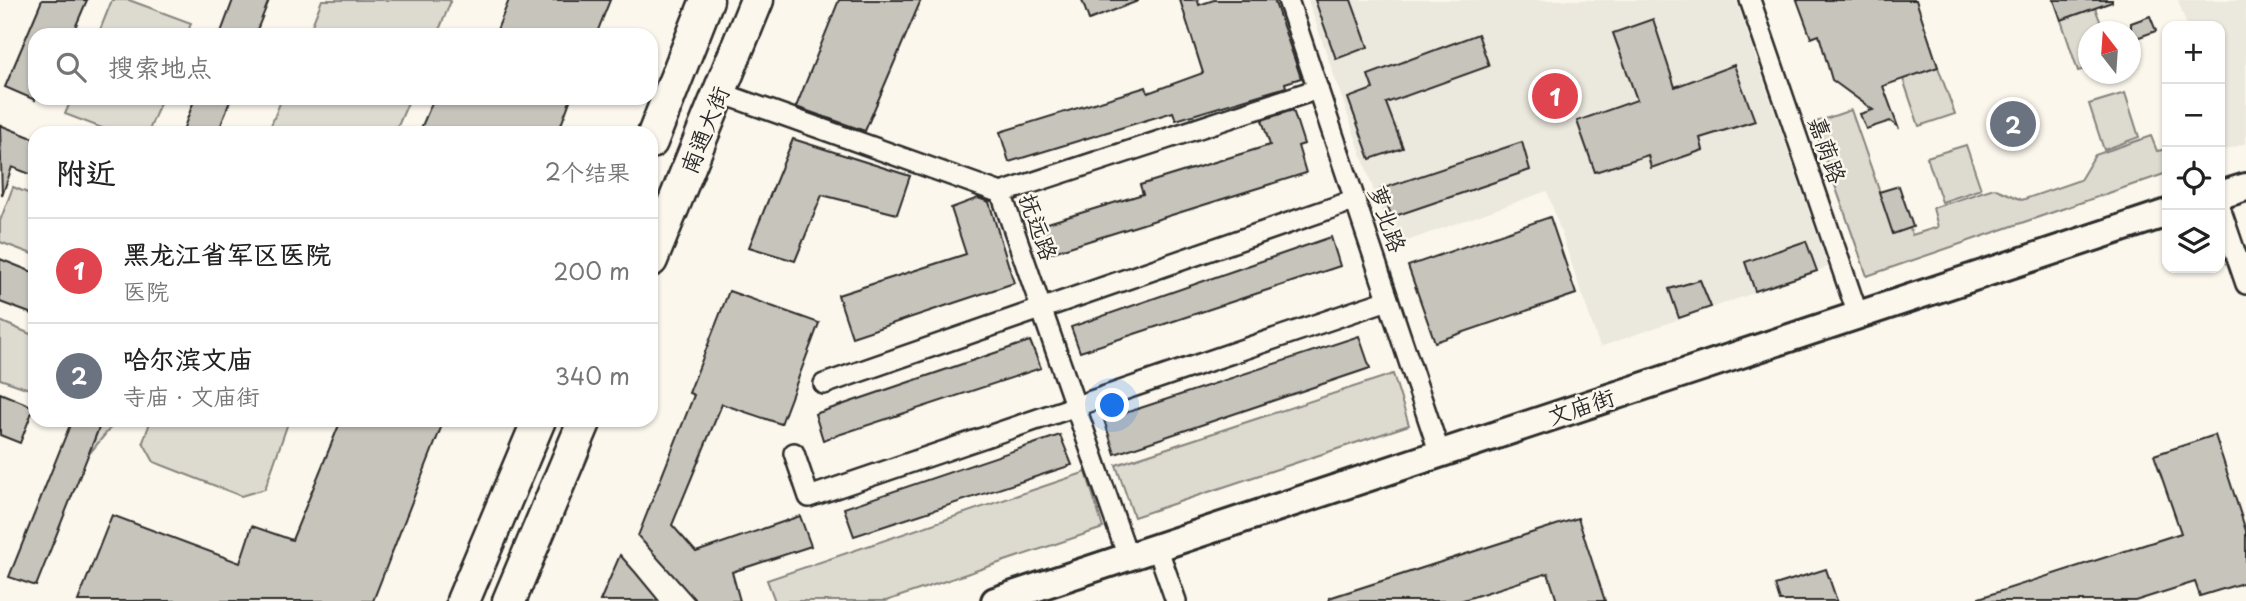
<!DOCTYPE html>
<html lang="zh">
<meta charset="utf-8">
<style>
body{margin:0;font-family:"Playpen Sans","LXGW WenKai TC",sans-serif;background:#f6f6f6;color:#222}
.controls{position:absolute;right:21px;top:21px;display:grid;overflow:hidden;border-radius:14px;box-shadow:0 2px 5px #0004}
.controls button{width:63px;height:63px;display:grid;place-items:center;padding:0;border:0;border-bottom:2px solid #e0e0e0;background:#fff;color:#222;font:35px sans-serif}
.compass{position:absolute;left:2078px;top:21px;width:63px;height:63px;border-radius:50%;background:#fff;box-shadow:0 2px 5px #0004;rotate:343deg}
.you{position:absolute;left:1113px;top:406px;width:24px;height:24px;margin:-18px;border:5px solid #fff;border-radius:50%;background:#1a73e8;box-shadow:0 0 0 10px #1a73e833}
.badge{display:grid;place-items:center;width:46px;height:46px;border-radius:50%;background:#c8321e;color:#fff;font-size:23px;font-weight:700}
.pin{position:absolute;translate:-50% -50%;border:4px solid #fff;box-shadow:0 2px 7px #0006}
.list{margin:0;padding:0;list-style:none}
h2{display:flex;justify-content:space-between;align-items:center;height:91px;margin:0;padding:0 28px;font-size:30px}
h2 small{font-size:23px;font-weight:400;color:#767676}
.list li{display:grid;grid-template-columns:46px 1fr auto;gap:21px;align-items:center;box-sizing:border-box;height:105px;padding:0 28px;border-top:2px solid #e0e0e0}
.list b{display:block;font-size:26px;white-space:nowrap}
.list p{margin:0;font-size:23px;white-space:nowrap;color:#767676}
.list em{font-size:23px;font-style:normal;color:#767676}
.icon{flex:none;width:38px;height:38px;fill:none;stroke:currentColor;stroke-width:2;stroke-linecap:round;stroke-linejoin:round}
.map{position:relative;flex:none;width:2246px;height:601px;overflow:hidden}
.search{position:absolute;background:#fff;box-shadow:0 2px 5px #0004;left:28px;top:28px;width:630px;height:77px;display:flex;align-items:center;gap:18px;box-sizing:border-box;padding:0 24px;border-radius:21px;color:#767676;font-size:26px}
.panel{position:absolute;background:#fff;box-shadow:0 2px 5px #0004;left:28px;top:126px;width:630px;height:301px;border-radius:21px}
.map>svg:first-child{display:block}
.built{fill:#ebe8de}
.green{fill:#dddad0;stroke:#84827e;stroke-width:2}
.building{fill:#c7c4bc;stroke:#2b2b2b;stroke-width:2}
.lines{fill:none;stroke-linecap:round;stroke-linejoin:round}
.minor-casing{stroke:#2b2b2b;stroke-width:24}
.secondary-casing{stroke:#2b2b2b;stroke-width:32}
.trunk-casing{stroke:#2b2b2b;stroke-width:37}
.minor{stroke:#fbf7ec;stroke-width:19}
.secondary{stroke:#fbf7ec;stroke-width:26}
.trunk{stroke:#fbf7ec;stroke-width:32}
.labels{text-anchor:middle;stroke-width:5;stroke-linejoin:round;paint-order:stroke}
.street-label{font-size:23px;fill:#2b2b2b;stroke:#fbf7ec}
</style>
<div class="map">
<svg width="2246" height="601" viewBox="0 0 2246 601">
<rect width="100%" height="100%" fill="#fbf7ec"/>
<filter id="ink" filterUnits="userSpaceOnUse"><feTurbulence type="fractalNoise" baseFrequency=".0143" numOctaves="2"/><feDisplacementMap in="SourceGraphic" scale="14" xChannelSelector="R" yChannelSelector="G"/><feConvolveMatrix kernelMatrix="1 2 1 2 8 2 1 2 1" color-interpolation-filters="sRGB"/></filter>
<g filter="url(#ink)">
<!-- built -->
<g class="built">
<polygon points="1308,0 1736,0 1828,267 1600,347 1547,191 1393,246"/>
<polygon points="2178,0 2246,0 2246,143 2225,150 2220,132 2220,26 2187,26"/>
</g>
<!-- green -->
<g class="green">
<polygon points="112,0 129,0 191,23 187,35 98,35"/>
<polygon points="322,0 448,0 451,1 437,35 308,35"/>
<polygon points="2095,8 2104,31 2088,32 2088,68 2078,71 2061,20"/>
<polygon points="1938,67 1955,114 1919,126 1903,79"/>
<polygon points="2125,93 2139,137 2104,150 2089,104"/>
<polygon points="72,98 162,98 148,133 115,133 65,114"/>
<polygon points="282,98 410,98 395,133 268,133"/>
<polygon points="1851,110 1894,233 1910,228 1912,235 1938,227 1933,208 1994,188 2022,200 2080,180 2095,155 2151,136 2157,151 2167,149 2167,173 1867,276 1813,123"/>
<polygon points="1966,145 1981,189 1942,202 1927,157"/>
<polygon points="13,187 35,196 35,255 0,242 0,221"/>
<polygon points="0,321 35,336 35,391 0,379"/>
<polygon points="1393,374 1409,425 1134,517 1116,465"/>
<polygon points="102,420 117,420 89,454"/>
<polygon points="151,420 289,420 265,489 241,496 154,462 143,442"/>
<polygon points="1086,472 1103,528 886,601 775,601 767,580"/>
</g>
<!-- building -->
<g class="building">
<polygon points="42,0 87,0 72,35 35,35 35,100 5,87"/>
<polygon points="233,0 269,0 255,35 220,35"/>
<polygon points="509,0 610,0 596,35 495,35"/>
<polygon points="839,0 921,0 865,131 796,107"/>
<polygon points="1082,0 1138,0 1138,1 1089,20"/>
<polygon points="1180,0 1198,0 1199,5 1214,0 1274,0 1301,78 1285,83 1286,87 1176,120 1173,112 1009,162 1000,132 1146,87 1148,93 1203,73"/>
<polygon points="1315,0 1351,0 1368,47 1336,59"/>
<polygon points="1797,0 1916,0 1938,67 1883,86 1898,127 1890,121 1866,129 1860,114 1873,110 1832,80 1819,35 1811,38"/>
<polygon points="2054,0 2112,0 2112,2 2061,20"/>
<polygon points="2150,16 2156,31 2131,40 2131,23"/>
<polygon points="1653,19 1675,87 1734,65 1755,121 1700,138 1703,150 1651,168 1648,155 1595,172 1577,121 1637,100 1613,33"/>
<polygon points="1478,34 1489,66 1386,103 1403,148 1370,159 1348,98 1373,89 1368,75"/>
<polygon points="195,98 231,98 218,133 182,133"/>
<polygon points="434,98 571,98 558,133 419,133"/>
<polygon points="1293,110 1304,144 1298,146 1306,173 1047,254 1038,226 1143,194 1140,185 1270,145 1262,120"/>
<polygon points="0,125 35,139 35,176 12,167 2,196"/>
<polygon points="793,139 910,176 897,214 822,195 795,261 749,247"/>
<polygon points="1522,142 1530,170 1392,217 1381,189"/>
<polygon points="1899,186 1913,227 1893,234 1879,192"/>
<polygon points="978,198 989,202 1014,283 852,337 838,295 966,254 951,208"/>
<polygon points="1550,217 1576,294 1435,342 1408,266"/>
<polygon points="1331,237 1340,266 1080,352 1071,327"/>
<polygon points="1806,241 1817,271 1755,291 1745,262"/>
<polygon points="0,259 35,273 35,315 0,302"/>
<polygon points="1700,280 1711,307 1679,318 1669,289"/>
<polygon points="729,291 819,323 781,424 722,404 672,525 696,552 800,516 811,546 732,572 740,601 696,601 638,536 694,395 689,393"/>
<polygon points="1359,336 1370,368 1115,454 1104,420"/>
<polygon points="1030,341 1041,368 823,440 815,414"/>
<polygon points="0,393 34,407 20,443 0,435"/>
<polygon points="72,420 102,420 36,586 9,577"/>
<polygon points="341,420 444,420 373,601 78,601 112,515 240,563 252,526 292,540"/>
<polygon points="1060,435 1072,465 854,536 844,508"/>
<polygon points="2215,435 2246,531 2246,582 2200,596 2195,582 2135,601 1979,601 1979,598 2181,533 2154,455"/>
<polygon points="1578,518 1605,601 1557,601 1548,573 1460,601 1330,601 1329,598"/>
<polygon points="620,555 635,572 659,601 600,601"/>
<polygon points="1826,569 1837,601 1780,601 1775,585"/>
</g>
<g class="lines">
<!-- minor casing -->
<g class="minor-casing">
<g id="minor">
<polyline points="1288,0 1440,454"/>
<polyline points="1750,0 1858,315"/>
<polyline points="721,93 1001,193 1128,557"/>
<polyline points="1001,193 1318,89"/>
<polyline points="2220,208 2246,284"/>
<polyline points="824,384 1355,200"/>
<polyline points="794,453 809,497 1388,300"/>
<polyline points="1157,547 1176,601"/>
</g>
</g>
<!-- secondary casing -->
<g class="secondary-casing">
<g id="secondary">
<polyline points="2220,195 2246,187"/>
<polyline points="995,601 2167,213"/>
</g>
</g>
<!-- trunk casing -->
<g class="trunk-casing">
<g id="trunk">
<polyline points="651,142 707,0"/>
<polyline points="651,260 757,0"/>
<polyline points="463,601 539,420"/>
<polyline points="509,601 585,420"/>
</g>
</g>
<!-- minor -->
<use href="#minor" class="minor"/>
<!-- secondary -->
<use href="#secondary" class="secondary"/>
<!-- trunk -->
<use href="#trunk" class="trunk"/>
</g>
</g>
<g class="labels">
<!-- street labels -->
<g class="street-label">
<text transform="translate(705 130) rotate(-68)" y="8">南通大街</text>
<text transform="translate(1827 150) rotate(71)" y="8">嘉荫路</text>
<text transform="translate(1387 219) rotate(71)" y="8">萝北路</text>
<text transform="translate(1038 227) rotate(70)" y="8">抚远路</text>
<text transform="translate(1581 407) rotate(-18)" y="8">文庙街</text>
</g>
</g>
</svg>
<div class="controls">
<button>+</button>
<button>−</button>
<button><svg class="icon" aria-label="locate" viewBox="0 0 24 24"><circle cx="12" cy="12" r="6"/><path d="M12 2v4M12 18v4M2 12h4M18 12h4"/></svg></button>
<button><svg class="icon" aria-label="layers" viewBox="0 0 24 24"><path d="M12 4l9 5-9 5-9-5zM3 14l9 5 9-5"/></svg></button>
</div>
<svg class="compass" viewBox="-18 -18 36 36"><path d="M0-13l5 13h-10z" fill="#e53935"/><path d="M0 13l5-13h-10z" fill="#767676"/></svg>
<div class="you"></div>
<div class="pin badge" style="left:1555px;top:96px;background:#e0444e">1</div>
<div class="pin badge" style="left:2013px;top:124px;background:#6b7280">2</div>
<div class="search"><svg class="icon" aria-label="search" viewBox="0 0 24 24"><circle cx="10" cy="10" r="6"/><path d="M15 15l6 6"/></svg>搜索地点</div>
<section class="panel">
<h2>附近<small>2个结果</small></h2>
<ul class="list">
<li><span class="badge" style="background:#e0444e">1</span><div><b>黑龙江省军区医院</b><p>医院</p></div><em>200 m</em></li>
<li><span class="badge" style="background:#6b7280">2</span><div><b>哈尔滨文庙</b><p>寺庙 · 文庙街</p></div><em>340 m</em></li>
</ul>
</section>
</div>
